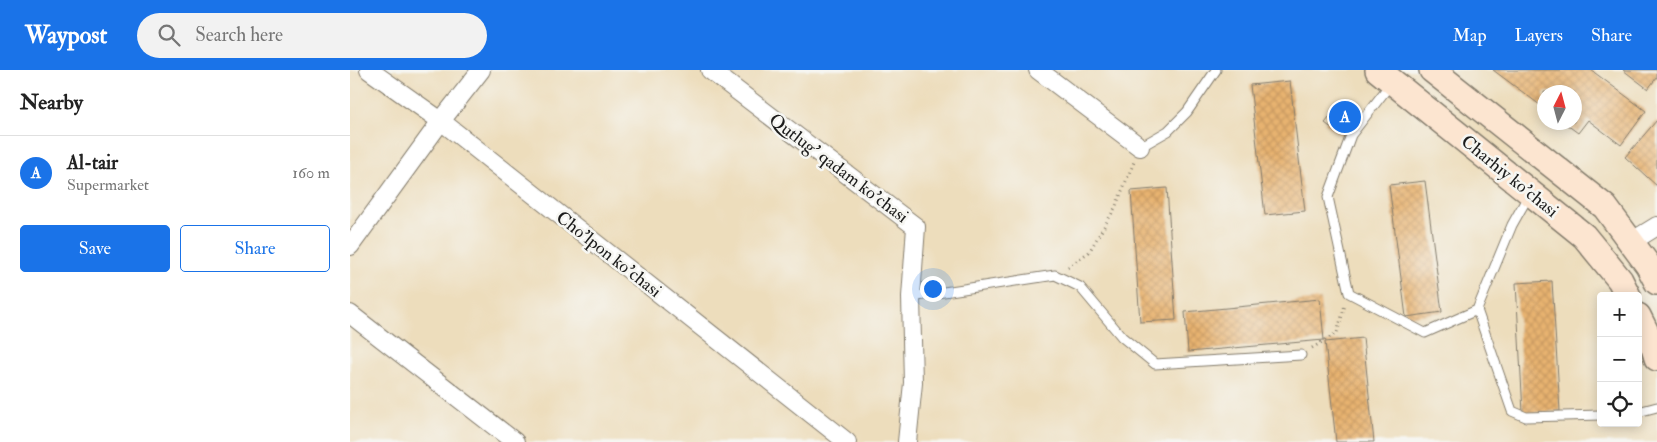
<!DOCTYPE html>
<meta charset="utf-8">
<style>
body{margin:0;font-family:"IM FELL Double Pica",serif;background:#f2f2f2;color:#222}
.controls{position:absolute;right:15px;bottom:15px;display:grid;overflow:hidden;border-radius:5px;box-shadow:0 2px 12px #0003}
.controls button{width:45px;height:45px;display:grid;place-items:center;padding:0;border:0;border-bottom:1px solid #e0e0e0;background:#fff;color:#222;font:25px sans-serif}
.compass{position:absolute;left:1187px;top:15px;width:45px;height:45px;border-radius:50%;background:#fff;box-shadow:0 2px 12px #0003;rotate:6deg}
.you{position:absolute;left:582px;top:218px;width:18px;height:18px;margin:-12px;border:4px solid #fff;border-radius:50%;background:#1a73e8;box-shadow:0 0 0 8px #1a73e833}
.badge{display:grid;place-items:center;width:32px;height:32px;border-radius:50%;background:#1a73e8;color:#fff;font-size:16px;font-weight:700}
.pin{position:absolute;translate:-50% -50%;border:2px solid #fff;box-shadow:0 1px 5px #0006}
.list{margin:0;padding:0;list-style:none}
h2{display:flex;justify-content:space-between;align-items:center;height:65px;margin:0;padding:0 20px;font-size:21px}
h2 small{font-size:16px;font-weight:400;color:#767676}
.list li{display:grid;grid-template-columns:32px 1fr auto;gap:15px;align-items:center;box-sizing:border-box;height:75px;padding:0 20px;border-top:1px solid #e0e0e0}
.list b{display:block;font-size:19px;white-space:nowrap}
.list p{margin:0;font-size:16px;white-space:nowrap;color:#767676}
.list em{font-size:16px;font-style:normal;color:#767676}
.actions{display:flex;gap:10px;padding:15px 20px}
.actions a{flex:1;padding:11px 0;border:1px solid #1a73e8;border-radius:5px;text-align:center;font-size:18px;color:#1a73e8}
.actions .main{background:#1a73e8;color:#fff}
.icon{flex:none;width:28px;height:28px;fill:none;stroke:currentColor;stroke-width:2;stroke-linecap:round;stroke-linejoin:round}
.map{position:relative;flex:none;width:1307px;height:372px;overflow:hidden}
header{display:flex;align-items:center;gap:30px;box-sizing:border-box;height:70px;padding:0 25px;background:#1a73e8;color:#fff}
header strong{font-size:24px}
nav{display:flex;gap:28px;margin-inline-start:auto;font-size:18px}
.search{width:350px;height:45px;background:#f2f2f2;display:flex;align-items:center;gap:12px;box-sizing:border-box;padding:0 18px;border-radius:28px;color:#767676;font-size:19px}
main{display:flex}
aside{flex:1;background:#fff}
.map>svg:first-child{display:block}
.building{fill:url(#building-cross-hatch)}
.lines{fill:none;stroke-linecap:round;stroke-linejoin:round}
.lane-casing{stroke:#847c6c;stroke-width:11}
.street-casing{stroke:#847c6c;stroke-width:20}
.secondary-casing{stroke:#847c6c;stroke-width:28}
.path{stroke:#847c6c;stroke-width:3;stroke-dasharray:1 4;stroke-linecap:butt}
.lane{stroke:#fff;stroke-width:9}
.street{stroke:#fff;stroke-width:18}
.secondary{stroke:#fce5d0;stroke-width:25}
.labels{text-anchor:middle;stroke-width:5;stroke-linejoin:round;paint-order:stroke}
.street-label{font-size:18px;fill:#1c1c1c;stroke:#f6f6f2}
</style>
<header>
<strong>Waypost</strong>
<div class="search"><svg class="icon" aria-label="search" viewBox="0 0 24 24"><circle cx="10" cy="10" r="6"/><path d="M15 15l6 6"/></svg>Search here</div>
<nav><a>Map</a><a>Layers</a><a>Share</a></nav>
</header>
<main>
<aside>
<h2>Nearby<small></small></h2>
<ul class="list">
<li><span class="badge">A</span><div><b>Al-tair</b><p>Supermarket</p></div><em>160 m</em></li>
</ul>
<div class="actions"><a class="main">Save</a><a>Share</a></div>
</aside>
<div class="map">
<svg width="1307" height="372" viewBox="0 0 1307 372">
<defs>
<pattern id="building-cross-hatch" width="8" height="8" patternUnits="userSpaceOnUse" patternTransform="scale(1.25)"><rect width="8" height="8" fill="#e7b270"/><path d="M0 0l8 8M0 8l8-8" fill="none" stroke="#c69860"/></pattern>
</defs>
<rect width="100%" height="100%" fill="#f6f6f2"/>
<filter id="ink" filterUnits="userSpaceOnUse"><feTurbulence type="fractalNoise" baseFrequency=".02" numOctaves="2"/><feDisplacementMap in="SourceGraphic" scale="10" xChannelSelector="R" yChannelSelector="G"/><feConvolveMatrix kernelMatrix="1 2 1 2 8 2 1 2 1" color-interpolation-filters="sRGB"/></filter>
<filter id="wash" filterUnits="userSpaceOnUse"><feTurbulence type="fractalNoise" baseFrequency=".0096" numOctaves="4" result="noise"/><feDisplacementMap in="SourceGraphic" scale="20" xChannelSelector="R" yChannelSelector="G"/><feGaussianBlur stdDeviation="1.12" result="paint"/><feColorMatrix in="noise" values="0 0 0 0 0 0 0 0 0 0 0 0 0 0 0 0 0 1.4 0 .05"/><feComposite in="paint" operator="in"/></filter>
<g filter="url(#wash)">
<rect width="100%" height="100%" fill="#edddbc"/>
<g id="blocks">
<!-- building -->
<g class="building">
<polygon points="1143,0 1241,0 1296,41 1271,75 1238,50 1228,63 1213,52 1224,52 1224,22 1194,22 1194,38"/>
<polygon points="1273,0 1307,0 1307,7 1298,19"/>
<polygon points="940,11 955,141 915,145 900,15"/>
<polygon points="989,36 1005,50 992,66 975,53"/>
<polygon points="1307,50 1307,116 1275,87"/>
<polygon points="1075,111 1092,242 1056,247 1039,115"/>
<polygon points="817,118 826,250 790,252 781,121"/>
<polygon points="1202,211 1210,341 1173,343 1166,213"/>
<polygon points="970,229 974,270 838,282 835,242"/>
<polygon points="1013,268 1024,372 986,372 975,272"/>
</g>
</g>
</g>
<g filter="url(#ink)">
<use href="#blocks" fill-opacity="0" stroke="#847c6c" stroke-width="1"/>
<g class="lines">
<!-- lane casing -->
<g class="lane-casing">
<g id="lane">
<polyline points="1042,12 1001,65 978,127 999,223 1075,263 1127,240 1162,155 1180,123"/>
<polyline points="790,77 818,61 837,42 866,0"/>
<polyline points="561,227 705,205 730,217 772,267 805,294 951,285"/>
<polyline points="1127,240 1162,341 1176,347 1251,345"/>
<polyline points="1288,342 1307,337"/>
</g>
</g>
<!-- street casing -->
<g class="street-casing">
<g id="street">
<polyline points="19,0 91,51 497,372"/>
<polyline points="360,0 566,157 561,227 563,313 557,372"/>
<polyline points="688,0 790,77"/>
<polyline points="1281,172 1307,156"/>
<polyline points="0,176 91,51 131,0"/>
<polyline points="0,244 165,372"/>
</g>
</g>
<!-- secondary casing -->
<g class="secondary-casing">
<g id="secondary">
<polyline points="1028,0 1234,166 1270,210 1278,226"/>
<polyline points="1082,0 1255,137 1298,195 1307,212"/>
<polyline points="1288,246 1304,278 1307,288"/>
</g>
</g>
<!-- path -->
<g class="path">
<polyline points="718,197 739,182 765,138 784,92"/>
<polyline points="962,278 987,263 995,235"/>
</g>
<!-- lane -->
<use href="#lane" class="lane"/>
<!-- street -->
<use href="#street" class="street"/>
<!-- secondary -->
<use href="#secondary" class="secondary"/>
</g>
</g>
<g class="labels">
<!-- street labels -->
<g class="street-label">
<text transform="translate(489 98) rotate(37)" y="6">Qutlug' qadam ko'chasi</text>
<text transform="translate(1160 106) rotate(39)" y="6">Charhiy ko'chasi</text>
<text transform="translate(259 184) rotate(38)" y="6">Cho'lpon ko'chasi</text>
</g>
</g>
</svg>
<div class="controls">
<button>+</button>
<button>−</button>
<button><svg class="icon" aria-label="locate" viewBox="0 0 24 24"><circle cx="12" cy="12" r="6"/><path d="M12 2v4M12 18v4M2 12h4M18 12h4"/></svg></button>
</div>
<svg class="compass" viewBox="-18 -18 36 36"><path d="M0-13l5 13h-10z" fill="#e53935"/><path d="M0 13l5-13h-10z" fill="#767676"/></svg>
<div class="you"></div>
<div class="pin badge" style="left:995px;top:47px">A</div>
</div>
</main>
